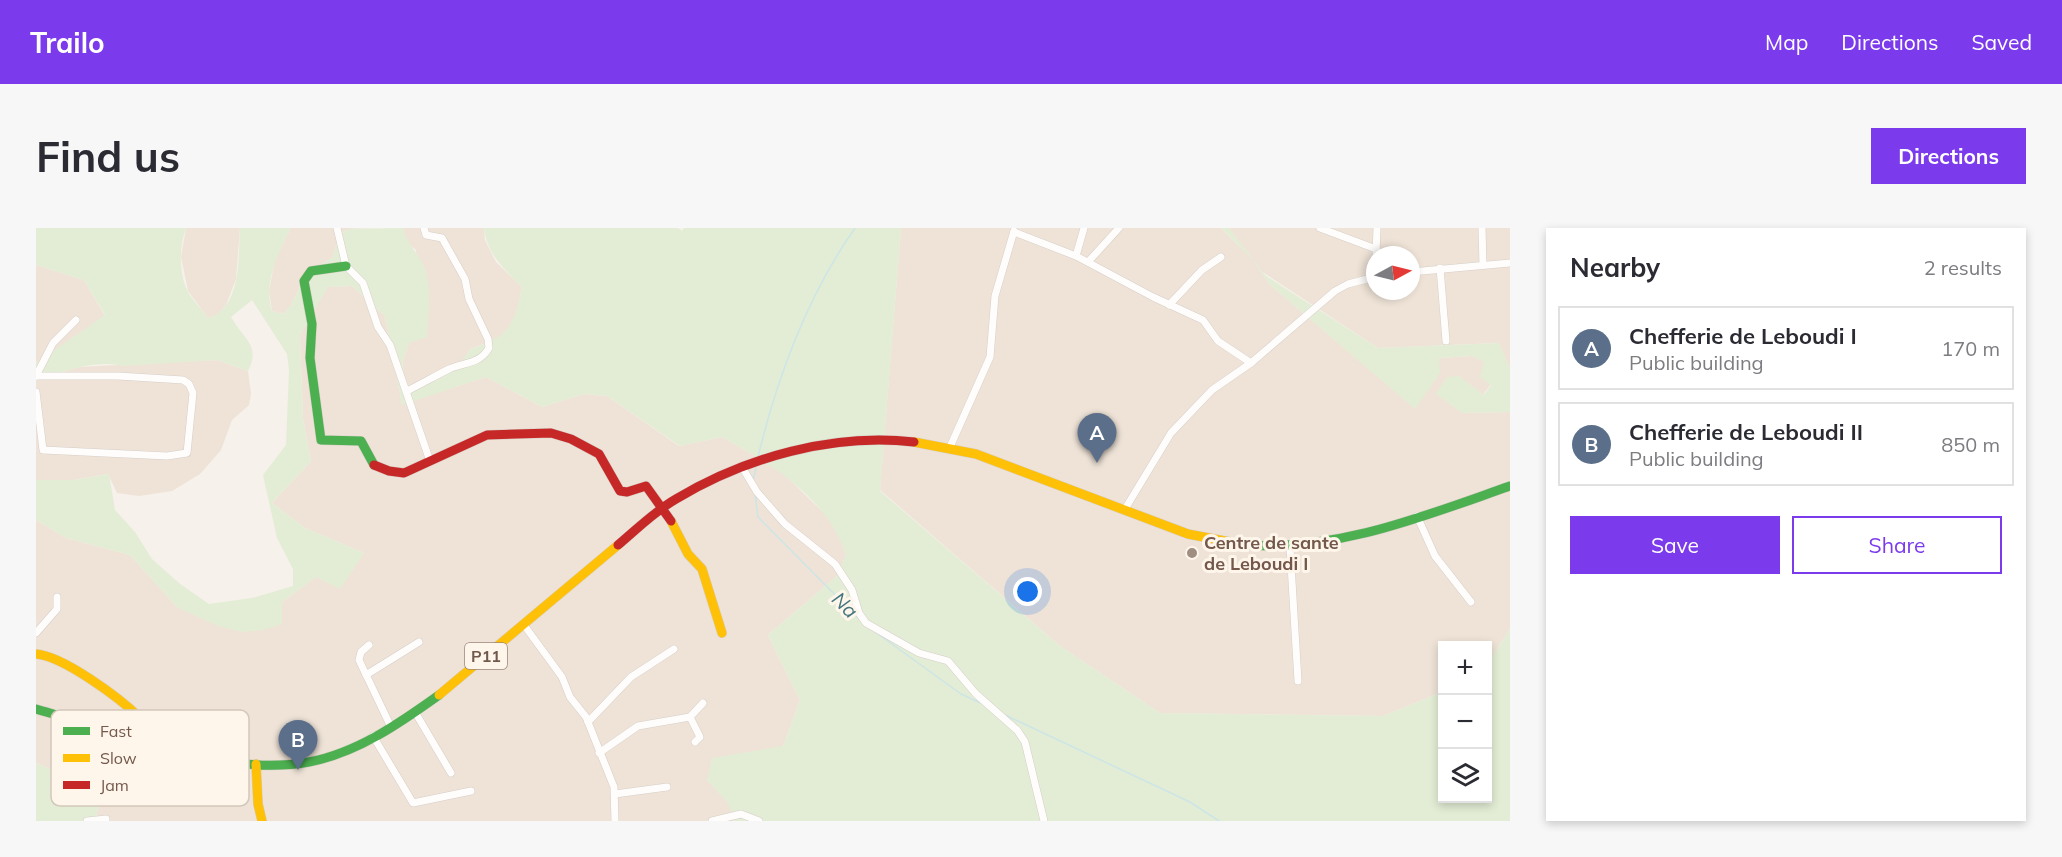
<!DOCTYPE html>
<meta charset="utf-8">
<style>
body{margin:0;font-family:Mulish,sans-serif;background:#f7f7f7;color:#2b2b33}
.controls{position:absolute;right:18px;bottom:18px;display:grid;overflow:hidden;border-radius:0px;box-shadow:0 3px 9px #0003}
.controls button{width:54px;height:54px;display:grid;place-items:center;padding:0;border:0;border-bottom:2px solid #e1e1e2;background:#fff;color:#2b2b33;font:30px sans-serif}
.compass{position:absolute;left:1330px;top:18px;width:54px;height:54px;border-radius:50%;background:#fff;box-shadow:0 3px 9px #0003;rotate:83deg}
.you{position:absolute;left:992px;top:364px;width:21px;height:21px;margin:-15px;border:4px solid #fff;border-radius:50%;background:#1a73e8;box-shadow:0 0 0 9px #1a73e833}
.badge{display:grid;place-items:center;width:39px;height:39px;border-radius:50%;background:#7c3aed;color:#fff;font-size:20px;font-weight:700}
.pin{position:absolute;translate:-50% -50px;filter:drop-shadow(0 2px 3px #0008)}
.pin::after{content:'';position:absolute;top:32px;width:21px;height:18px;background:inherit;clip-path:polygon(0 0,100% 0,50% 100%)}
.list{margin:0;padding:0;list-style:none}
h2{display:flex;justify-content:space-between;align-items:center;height:78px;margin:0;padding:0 24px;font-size:26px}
h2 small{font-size:20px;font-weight:400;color:#7c7c81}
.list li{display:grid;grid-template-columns:39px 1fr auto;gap:18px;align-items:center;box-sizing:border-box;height:84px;margin:0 12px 12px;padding:0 12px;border:2px solid #e1e1e2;border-radius:0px}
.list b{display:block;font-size:22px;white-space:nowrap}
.list p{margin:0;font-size:20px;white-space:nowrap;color:#7c7c81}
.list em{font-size:20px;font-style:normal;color:#7c7c81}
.actions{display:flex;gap:12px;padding:18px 24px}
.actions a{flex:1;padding:14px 0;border:2px solid #7c3aed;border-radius:0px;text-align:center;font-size:21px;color:#7c3aed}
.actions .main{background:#7c3aed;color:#fff}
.icon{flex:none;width:33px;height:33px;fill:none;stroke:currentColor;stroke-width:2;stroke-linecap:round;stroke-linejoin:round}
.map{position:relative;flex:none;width:1474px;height:593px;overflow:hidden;border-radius:0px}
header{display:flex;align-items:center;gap:36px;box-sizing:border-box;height:84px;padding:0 30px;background:#7c3aed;color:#fff}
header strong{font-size:28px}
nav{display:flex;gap:33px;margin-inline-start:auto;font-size:21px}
.intro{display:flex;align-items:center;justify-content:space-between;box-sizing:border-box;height:144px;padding:0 36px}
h1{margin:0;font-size:42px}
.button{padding:15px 27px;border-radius:0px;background:#7c3aed;color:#fff;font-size:21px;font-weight:700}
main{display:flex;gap:36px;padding:0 36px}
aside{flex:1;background:#fff;border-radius:0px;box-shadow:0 3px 9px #0003}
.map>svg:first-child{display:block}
.residential{fill:#efe3d7;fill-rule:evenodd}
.green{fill:#e3edd5}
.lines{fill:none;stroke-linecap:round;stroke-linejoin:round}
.stream{stroke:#cce5e6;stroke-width:1.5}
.street-casing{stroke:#d5cec8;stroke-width:8}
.fast-casing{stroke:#d6cec6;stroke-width:10}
.slow-casing{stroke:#d6cec6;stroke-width:10}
.jam-casing{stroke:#d6cec6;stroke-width:10}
.street{stroke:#fefdfc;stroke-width:7}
.fast{stroke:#4caf50;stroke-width:9}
.slow{stroke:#ffc107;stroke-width:9}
.jam{stroke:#c62828;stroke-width:9}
.poi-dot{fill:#a18e83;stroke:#fef6eb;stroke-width:2}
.labels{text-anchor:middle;stroke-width:6;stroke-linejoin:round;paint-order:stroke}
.shield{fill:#fef6eb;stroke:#9d877b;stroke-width:1.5}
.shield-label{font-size:16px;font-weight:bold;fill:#73584b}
.poi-label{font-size:18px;font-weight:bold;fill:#73584b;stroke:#fef6eb;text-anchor:start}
.water-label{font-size:20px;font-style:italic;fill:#42777f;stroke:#fef6eb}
.key{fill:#fef6eb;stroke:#d4c7bb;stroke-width:1.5}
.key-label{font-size:16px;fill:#73584b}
</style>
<header>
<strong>Trailo</strong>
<nav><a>Map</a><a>Directions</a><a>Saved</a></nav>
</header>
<div class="intro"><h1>Find us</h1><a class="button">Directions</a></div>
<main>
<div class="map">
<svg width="1474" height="593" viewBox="0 0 1474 593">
<rect width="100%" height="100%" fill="#f6f1ea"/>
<!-- residential -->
<g class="residential">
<polygon points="150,0 204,0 200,51 190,77 182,87 172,90 152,63 145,29"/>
<polygon points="255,0 337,0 312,1 303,7 297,29 269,48 255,77 247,86 236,83 233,63 239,31"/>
<polygon points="367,0 448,0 449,12 460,34 486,59 480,91 464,110 434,121 428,132 393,158 371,163 366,135 373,115 380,22 371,15"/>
<path d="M865 0H1185L1205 20 1193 0H1474V141L1462 115 1342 120 1225 43 1233 56 1379 180 1403 130 1436 128 1448 133 1455 156 1447 167 1426 185 1474 184V401L1452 435V418H1406V464L1347 488 1124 485 1024 418 844 262ZM1339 27H1375V63H1339Z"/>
<polygon points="0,37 48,52 69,88 0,135"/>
<polygon points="316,58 349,88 366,176 450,149 506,179 548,166 571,168 643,218 686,209 744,242 791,288 803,306 810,327 801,348 732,407 764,472 747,518 671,552 693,575 698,593 59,593 62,580 58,560 0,535 0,292 30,310 94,327 142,380 246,374 281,348 328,325 269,300 236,275 275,233 267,191 264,107 291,59"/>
<polygon points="181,132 212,143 215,166 213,177 196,192 185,222 164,246 136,263 103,268 81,265 72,246 38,252 0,252 0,152 42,139"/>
</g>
<!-- green -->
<g class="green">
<path d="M0 0H150C143 18 143 45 151 62 156 72 166 81 172 90 206 80 202 29 204 0H255C242 25 227 55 236 83L247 86 255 77 269 48 297 29 303 7 312 1 367 0C371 17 383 25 389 41 396 62 392 87 391 109L373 115 366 135 371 163C393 160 424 140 434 121 473 108 478 98 486 59 468 41 451 26 448 0H642L646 3 648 0H865L844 263 1024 418 1124 485 1347 488 1406 464V570H1452V435L1474 401V593H698L692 575 671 552 676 530 747 518 764 472 732 407 801 348 810 327C791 269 736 237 686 209L644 218 571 168 548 166 506 179 450 149 366 177 349 88 316 58 292 59 264 107 267 191 275 233 236 275 269 300 328 325 304 361 280 349 246 374V396L227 402 206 404 182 398 142 380 94 327 30 310 0 292V252H38L73 246 79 282 99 304 116 331 144 356 173 376 216 370 257 358V341L241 310 227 247 250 217 253 142 251 126 216 72 195 89C208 112 225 117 212 143L181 132 87 138C58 131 28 144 0 152V135L69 87 48 52 0 37Z"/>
<polygon points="1185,0 1193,0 1230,48 1342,120 1463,115 1474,141 1474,184 1426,185 1400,166 1411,149 1423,148 1448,167 1455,157 1444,149 1448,134 1436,128 1403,130 1404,145 1379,181 1233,56 1217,32"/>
<polygon points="0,535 58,560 62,580 59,593 0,593"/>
</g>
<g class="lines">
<!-- stream -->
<g class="stream">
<path d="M722 229C741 150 772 67 819 0"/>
<polyline points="717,253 720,240"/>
<polyline points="719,266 722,289 823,391"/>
<polyline points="838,403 925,466 949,477"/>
<polyline points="969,487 1154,574 1183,593"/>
</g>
<!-- street casing -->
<g class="street-casing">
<g id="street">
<polyline points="301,0 310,38 327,55 342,99 354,117 394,233"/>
<polyline points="1284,0 1340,21"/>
<polyline points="1446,0 1447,37"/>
<polyline points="978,4 1040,28 1117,69 1167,92 1182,113 1215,135"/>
<polyline points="1340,27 1341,0"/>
<polyline points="1040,28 1048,0"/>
<polyline points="1052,34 1083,0"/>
<polyline points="1404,40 1410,113"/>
<polyline points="1375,44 1474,35"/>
<polyline points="1133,77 1166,42 1185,29"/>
<polyline points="0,148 82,148 147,152 153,156 157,165 151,225 131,228 7,222 0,164"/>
<polyline points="0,148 17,115 40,92"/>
<path d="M371 163C385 156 399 148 413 141 428 134 443 137 453 120L452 111 433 71 429 51 406 10 390 7 388 0"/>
<polyline points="914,219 954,129 959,68 978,3"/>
<polyline points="706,239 721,264 749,296 799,336 816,362 823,385 830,395 883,425 912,433 940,466 981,502 989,514 1008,593"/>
<polyline points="1089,281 1135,205 1176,162 1215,135 1299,63 1312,56 1339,49"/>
<polyline points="1381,288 1399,328 1435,374"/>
<polyline points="1254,320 1262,453"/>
<polyline points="488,397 526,449 534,469 550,489 578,559 579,593"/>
<polyline points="0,405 21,381 21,369"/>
<polyline points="333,417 325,424 323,432 355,499"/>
<polyline points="330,447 383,414"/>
<polyline points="379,484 415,545"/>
<polyline points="654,489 664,509 659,514"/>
<polyline points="552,494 595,449 638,421"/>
<polyline points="337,508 377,575 435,563"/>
<polyline points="563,525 602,498 654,489 667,475"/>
<polyline points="579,566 631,559"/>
<polyline points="51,593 70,591"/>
<polyline points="676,593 705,586 723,593"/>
</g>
</g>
<!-- fast casing -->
<g class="fast-casing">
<g id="fast">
<polyline points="310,38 275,43 268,53 276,96 274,130 285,212 325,213 338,237"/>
<path d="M1210 317C1303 323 1388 288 1474 258"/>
<path d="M0 481C83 504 185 550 273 534 321 525 364 495 403 467"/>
</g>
</g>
<!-- slow casing -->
<g class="slow-casing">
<g id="slow">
<polyline points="878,214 940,226 1152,306 1210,317"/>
<polyline points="635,293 652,326 666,341 686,405"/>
<path d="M0 426C27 428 84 470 104 490 110 496 113 507 117 515"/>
<polyline points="403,467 582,317"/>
<polyline points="220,536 222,576 226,593"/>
</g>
</g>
<!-- jam casing -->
<g class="jam-casing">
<g id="jam">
<polyline points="338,237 353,243 368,245 451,207 515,205 535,211 563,226 584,263 591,264 610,258 635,293"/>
<path d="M582 317C601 301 619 283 640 271 710 229 797 205 878 214"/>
</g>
</g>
<!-- street -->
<use href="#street" class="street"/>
<!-- fast -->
<use href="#fast" class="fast"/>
<!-- slow -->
<use href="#slow" class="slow"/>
<!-- jam -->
<use href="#jam" class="jam"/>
</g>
<!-- markers -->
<circle class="poi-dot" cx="1156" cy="325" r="6"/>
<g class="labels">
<!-- shield labels -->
<rect class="shield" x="429" y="415" width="42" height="26" rx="4.5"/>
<g class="shield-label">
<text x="450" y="434">P11</text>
</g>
<!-- poi labels -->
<g class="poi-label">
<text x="1168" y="321">Centre de sante<tspan x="1168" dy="21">de Leboudi I</tspan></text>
</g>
<!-- water labels -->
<g class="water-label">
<text transform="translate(809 377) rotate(45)" y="7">Na</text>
</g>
</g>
<!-- legend -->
<rect x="15" y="482" width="198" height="96" rx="9" class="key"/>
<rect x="27" y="499" width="27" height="8" fill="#4caf50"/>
<rect x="27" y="526" width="27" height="8" fill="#ffc107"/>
<rect x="27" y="553" width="27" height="8" fill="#c62828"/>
<g class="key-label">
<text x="64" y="509">Fast</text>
<text x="64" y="536">Slow</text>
<text x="64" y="563">Jam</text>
</g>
</svg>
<div class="controls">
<button>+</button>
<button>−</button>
<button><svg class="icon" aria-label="layers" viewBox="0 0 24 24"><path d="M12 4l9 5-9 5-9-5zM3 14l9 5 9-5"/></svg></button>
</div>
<svg class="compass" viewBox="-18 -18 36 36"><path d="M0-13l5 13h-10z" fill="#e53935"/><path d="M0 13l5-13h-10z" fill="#7c7c81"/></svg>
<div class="you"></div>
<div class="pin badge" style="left:1061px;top:235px;background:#5c6f8a">A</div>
<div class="pin badge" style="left:262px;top:542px;background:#5c6f8a">B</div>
</div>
<aside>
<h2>Nearby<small>2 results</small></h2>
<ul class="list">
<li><span class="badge" style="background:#5c6f8a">A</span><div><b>Chefferie de Leboudi I</b><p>Public building</p></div><em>170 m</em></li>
<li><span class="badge" style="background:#5c6f8a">B</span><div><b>Chefferie de Leboudi II</b><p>Public building</p></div><em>850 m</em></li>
</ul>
<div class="actions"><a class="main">Save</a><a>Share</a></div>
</aside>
</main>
